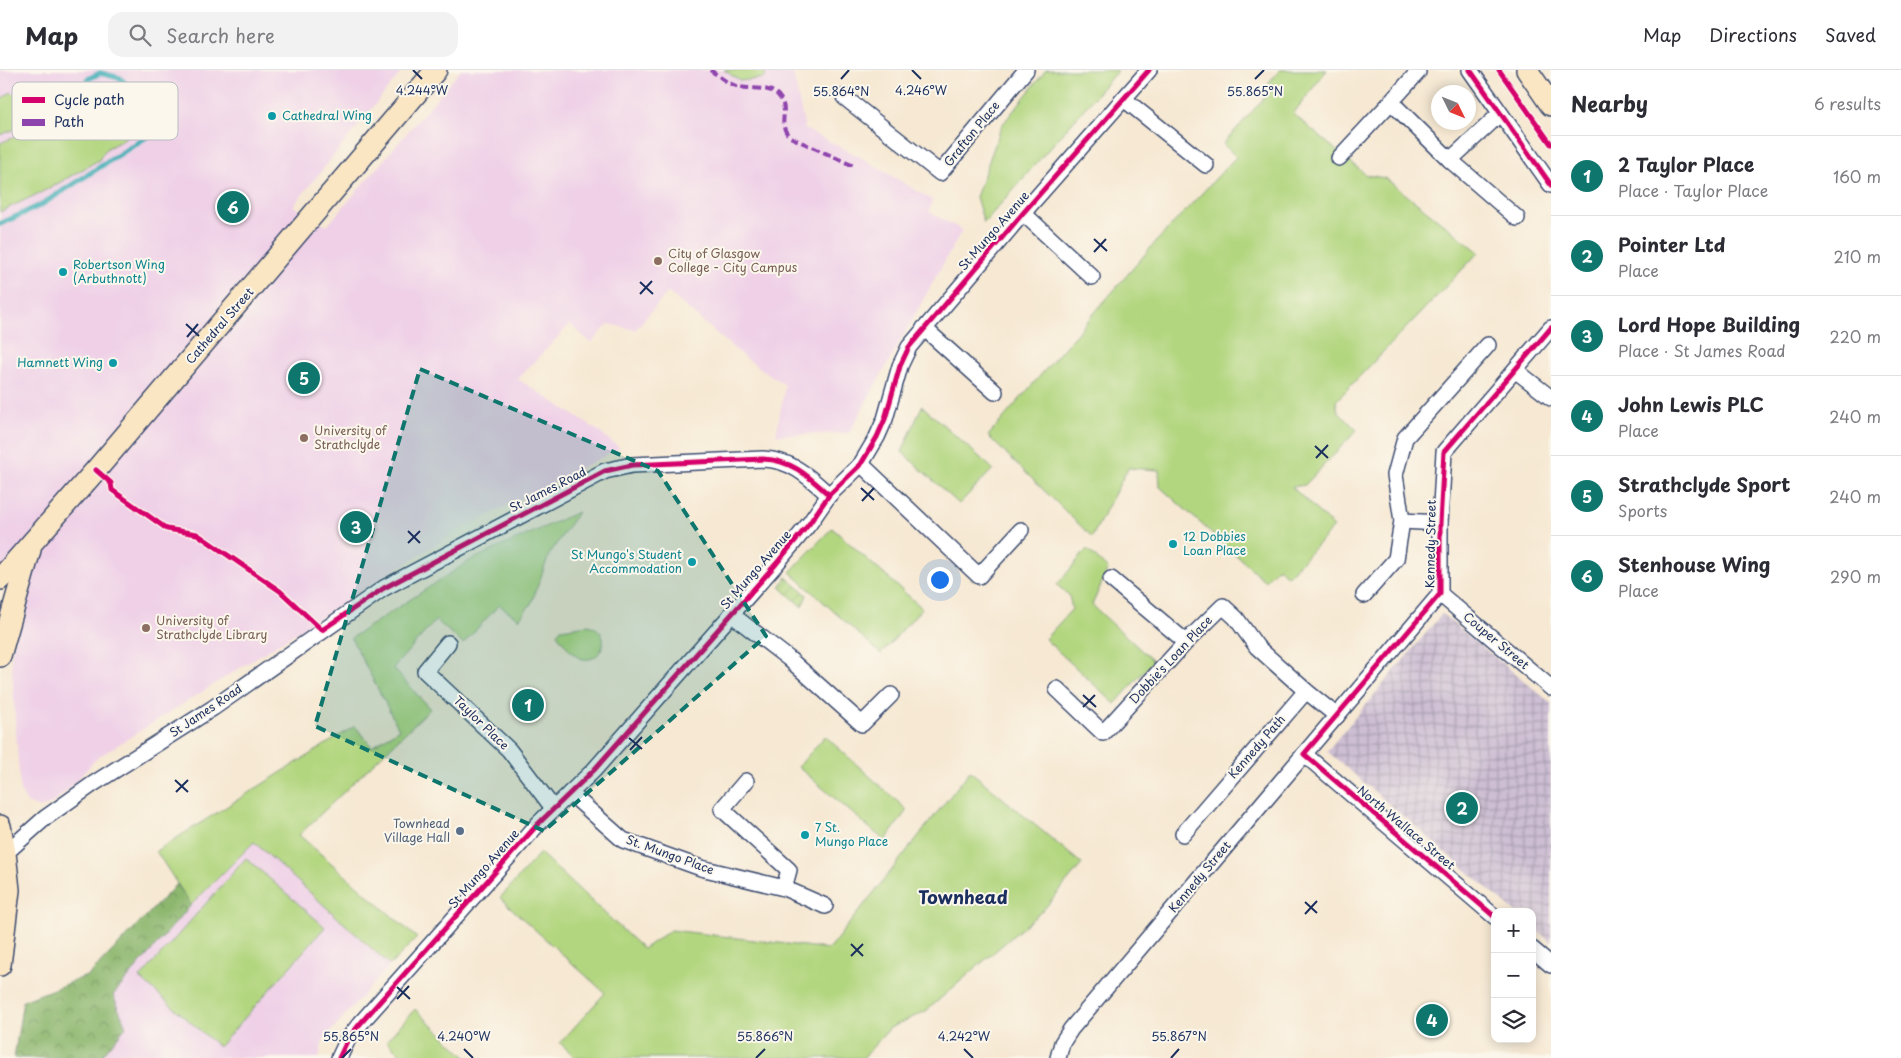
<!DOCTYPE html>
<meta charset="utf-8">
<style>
body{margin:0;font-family:"Playpen Sans",sans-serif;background:#f2f2f3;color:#2b2b33}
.controls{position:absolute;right:15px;bottom:15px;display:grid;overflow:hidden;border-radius:10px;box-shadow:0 2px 12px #0003}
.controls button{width:45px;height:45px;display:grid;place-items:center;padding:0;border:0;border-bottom:1px solid #e1e1e2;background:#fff;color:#2b2b33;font:25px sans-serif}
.compass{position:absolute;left:1431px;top:15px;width:45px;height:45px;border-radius:50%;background:#fff;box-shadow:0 2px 12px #0003;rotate:133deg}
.you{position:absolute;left:939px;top:509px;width:18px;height:18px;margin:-12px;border:4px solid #fff;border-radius:50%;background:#1a73e8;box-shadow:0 0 0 8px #1a73e833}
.badge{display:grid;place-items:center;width:32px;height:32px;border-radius:50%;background:#0f766e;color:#fff;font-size:16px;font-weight:700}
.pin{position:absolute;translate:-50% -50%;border:2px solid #fff;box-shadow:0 1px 5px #0006}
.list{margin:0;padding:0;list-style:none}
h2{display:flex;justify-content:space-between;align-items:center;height:65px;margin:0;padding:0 20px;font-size:21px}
h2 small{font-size:16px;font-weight:400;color:#7c7c81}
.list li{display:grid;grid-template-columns:32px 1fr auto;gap:15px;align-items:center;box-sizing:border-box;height:80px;padding:0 20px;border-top:1px solid #e1e1e2}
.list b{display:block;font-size:19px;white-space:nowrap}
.list p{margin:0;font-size:16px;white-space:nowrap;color:#7c7c81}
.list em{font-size:16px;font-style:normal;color:#7c7c81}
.icon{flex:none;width:28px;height:28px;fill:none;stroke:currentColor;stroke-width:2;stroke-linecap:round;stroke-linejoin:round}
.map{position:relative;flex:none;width:1551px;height:988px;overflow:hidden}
header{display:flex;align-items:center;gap:30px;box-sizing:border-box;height:70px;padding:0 25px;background:#fff;border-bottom:1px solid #e1e1e2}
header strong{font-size:24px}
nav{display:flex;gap:28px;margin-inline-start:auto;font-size:18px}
.search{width:350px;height:45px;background:#f2f2f3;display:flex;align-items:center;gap:12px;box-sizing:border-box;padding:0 18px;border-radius:15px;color:#7c7c81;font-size:19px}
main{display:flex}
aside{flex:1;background:#fff}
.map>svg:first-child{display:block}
.built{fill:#efd0e7}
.industrial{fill:url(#industrial-grid)}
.green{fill:#b2d67f;stroke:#66826e}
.forest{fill:url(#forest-crowns);stroke:#547366}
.garden{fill:url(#garden-furrows);stroke:#66826e}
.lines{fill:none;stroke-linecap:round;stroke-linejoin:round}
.stream{stroke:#3daeb7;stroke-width:5.5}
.street-casing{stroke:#3c4b6f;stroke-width:18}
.secondary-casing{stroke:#3c4b6f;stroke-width:24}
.street{stroke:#fff;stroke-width:15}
.secondary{stroke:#fbe6c4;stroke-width:21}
.quiet{stroke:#8e44ad;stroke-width:4;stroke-dasharray:8 4;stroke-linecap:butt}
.cycleway-casing{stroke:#fbf7ec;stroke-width:8}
.cycleway{stroke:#d6006c;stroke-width:5}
.marked{fill:#0f766e;fill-opacity:0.2;stroke:#0f766e;stroke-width:4;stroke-dasharray:10 6;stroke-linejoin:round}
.ticks{fill:none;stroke:#1b2f5e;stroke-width:2}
.culture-dot{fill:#0f9aa8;stroke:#fbf7ec;stroke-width:2}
.education-dot{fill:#8d6e63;stroke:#fbf7ec;stroke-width:2}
.service-dot{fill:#5c6f8a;stroke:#fbf7ec;stroke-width:2}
.labels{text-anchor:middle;stroke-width:4;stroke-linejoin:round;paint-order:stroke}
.culture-label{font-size:12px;fill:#0d838f;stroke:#fbf7ec;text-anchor:start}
.street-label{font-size:12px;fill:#1b2f5e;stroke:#fbf7ec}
.education-label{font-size:12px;fill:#785e54;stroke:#fbf7ec;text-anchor:start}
.service-label{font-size:12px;fill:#4e5e75;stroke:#fbf7ec;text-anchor:end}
.district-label{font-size:18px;font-weight:bold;fill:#1b2f5e;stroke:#fbf7ec}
.key{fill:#fbf7ec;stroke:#b8bbc1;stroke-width:1}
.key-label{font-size:14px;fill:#1b2f5e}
.ticks-label{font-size:12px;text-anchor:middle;fill:#1b2f5e;stroke:#fbf7ec;stroke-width:4;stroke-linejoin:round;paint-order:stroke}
</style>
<header>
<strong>Map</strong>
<div class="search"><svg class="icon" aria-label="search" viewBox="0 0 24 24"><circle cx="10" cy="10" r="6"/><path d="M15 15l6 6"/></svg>Search here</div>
<nav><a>Map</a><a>Directions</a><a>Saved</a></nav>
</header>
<main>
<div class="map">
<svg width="1551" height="988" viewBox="0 0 1551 988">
<defs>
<pattern id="industrial-grid" width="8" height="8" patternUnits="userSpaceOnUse" patternTransform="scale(1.25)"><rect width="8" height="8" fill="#cdbed3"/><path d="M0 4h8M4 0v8" fill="none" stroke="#a69bae"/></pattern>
<pattern id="forest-crowns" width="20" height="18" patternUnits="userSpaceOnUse" patternTransform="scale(1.25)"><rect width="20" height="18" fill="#8db76e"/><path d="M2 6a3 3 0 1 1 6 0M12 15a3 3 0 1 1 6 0" fill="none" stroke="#72955e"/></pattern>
<pattern id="garden-furrows" width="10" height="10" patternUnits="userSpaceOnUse" patternTransform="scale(1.25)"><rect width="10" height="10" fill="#b2d67f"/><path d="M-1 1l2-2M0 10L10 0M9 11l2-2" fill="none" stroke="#98b870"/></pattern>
</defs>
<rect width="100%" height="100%" fill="#fbf7ec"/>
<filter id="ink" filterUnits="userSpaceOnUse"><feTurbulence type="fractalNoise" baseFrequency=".02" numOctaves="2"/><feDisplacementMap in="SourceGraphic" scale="10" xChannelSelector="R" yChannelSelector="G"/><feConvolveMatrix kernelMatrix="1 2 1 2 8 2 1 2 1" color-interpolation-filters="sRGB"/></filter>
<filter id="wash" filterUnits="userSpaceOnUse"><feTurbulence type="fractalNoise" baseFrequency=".0096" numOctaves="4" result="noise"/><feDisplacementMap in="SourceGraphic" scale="20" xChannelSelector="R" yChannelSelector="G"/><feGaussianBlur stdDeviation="1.12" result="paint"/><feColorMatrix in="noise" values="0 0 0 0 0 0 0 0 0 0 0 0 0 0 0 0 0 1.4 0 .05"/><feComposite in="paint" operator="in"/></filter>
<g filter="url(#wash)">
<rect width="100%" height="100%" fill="#f6e8d2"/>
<!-- built -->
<g class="built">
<polygon points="0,0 403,0 293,136 327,156 461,0 784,0 783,4 793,3 805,59 860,87 932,130 929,142 962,160 849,363 776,365 785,315 744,287 668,222 635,260 609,254 591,273 570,254 518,309 594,358 620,378 454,463 97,688 69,719 51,734 40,738 27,733 20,721 11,584 27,516 0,509"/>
<polygon points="254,772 390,895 323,970 319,988 46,988 46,983"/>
</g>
<!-- industrial -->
<polygon class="industrial" points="1442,544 1551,633 1551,872 1532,856 1532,842 1515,842 1327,681"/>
<!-- green -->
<g class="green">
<polygon points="724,0 765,0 765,8 740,11"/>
<polygon points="1046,0 1118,0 984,153 976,127 1002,55"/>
<polygon points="1280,0 1327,0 1293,44 1366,105 1385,108 1479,182 1336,331 1338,342 1357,360 1305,415 1292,417 1334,457 1288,506 1278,498 1265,511 1160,417 1159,400 1128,398 1092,467 988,366 1153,175 1236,87 1223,74 1275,16 1268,13"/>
<polygon points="26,16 38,36 59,42 0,65 0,30 11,22 13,24"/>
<polygon points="118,29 135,59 121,71 106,79 99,90 50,118 0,142 0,73 29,61 90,39 98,43"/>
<polygon points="922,336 993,399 959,434 902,382"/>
<polygon points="578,442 549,485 531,534 519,549 499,535 463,574 436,550 393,598 430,639 299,765 417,868 390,895 254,772 191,835 156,781 355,656 372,677 399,659 351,568 471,490"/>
<polygon points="832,458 922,538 881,584 790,502"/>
<polygon points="1087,479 1108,499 1092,535 1153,591 1115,634 1045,569 1072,539 1069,525 1057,515"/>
<path d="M588 555C617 562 600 599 578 587 570 583 563 571 557 564L561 559Z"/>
<polygon points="825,666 907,740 885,771 798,697"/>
<polygon points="970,701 1082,794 1044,839 926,941 890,958 863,988 576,988 560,973 605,923 500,828 540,783 643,879 671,860 829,879"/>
<polygon points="246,788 325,857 219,977 140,908"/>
<polygon points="415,939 467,988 405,988 386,971"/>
</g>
<!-- forest -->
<polygon class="forest" points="177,814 191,835 113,925 126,957 100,988 14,988 23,931 89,905"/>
<!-- garden -->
<polygon class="garden" points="786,507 807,525 802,537 780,517"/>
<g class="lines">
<!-- stream -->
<polyline class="stream" points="0,154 41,135 157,60 158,47 120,8 100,3 88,9"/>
</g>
</g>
<g filter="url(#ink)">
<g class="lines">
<!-- street casing -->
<g class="street-casing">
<g id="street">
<polyline points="1470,0 1551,115"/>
<polyline points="1418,2 1391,32 1450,90 1517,148"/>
<polyline points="844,27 940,103 1026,0"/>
<polyline points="1124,29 1206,95"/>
<polyline points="1339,88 1391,32"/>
<polyline points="1450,90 1500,44"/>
<polyline points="1023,143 1092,207"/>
<polyline points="924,258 995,322"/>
<polyline points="1515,300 1551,328"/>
<polyline points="861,394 979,506 1021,460"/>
<polyline points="1402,451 1440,453"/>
<polyline points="1111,509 1186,572"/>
<polyline points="1440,524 1551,618"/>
<polyline points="1364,525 1396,489 1402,451 1395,405 1405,368 1488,275"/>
<polyline points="731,544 788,588 862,654 891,625"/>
<polyline points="448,573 425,601 509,680 553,738"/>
<polyline points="1057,619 1103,663 1186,572 1223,536 1236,548 1257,577 1306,621 1337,646"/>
<polyline points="1304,684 1495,847"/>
<polyline points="746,711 722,739 789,800 784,818"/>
<polyline points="570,723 623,770 701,798 784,818 825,836"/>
<polyline points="1183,764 1306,621"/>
<path d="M0 788 45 748 93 714 213 638 384 518 605 401 632 395 763 389C792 390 808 406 829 425"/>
<polyline points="1532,879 1551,895"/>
<polyline points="339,988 348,969 359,955 538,754 594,700 776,494 809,454 829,425 861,394 877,367 885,349 900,296 909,277 1023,143 1149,0"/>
<polyline points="1058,988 1062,973 1071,959 1440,524 1440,453 1444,382 1551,258"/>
</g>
</g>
<!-- secondary casing -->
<g class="secondary-casing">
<g id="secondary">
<polyline points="1527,0 1551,35"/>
<polyline points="0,509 96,400 436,0"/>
<polyline points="0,586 30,480"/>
<polyline points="0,756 5,783 9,820 0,895"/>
</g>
</g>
<!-- street -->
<use href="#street" class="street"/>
<!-- secondary -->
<use href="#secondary" class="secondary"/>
<!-- quiet -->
<path class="quiet" d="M710 0C719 6 729 15 740 17 753 20 772 15 780 28 790 42 776 53 790 67L856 97"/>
<!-- cycleway casing -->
<g class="cycleway-casing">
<g id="cycleway">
<polyline points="1470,0 1551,115"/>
<polyline points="1499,0 1551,74"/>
<path d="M96 400 111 413 112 420 167 459 197 464 280 521 322 560 384 518 605 401 632 395 763 389C792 390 808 406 829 425"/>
<polyline points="1495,847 1304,684 1440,524 1440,453 1444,382 1551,258"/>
<polyline points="339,988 348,969 359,955 538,754 594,700 776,494 809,454 829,425 861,394 877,367 885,349 900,296 909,277 1023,143 1149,0"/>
</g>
</g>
<!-- cycleway -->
<use href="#cycleway" class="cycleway"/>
</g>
</g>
<!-- marked area -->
<path class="marked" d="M420 299 658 401 766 566 544 761 315 656Z"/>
<!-- ticks -->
<path class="ticks" d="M413 0 422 9M912 0 921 9M841 9 849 0M1255 9 1264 0M1094 169 1107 181M1094 182 1106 169M640 212 653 224M640 224 652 211M186 254 199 266M187 267 198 254M1315 376 1328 388M1316 388 1328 375M861 418 874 430M862 431 874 418M408 461 420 473M408 473 420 461M1083 625 1096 637M1083 637 1095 625M629 668 642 679M630 680 642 667M175 710 188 722M176 722 188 710M1305 832 1317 843M1305 844 1317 831M851 874 863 886M851 886 863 874M397 917 410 929M397 929 409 916M464 979 473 988M964 979 973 988M342 988 351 979M756 988 765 979M1171 988 1179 979"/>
<!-- markers -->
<g class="culture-dot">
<circle cx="272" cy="46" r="5"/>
<circle cx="63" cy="202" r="5"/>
<circle cx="113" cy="293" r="5"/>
<circle cx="1173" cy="474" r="5"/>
<circle cx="692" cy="492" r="5"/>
<circle cx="805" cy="765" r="5"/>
</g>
<g class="education-dot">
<circle cx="658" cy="191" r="5"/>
<circle cx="304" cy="368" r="5"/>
<circle cx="146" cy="558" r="5"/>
</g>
<circle class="service-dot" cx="460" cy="761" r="5"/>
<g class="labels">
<!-- culture labels -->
<g class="culture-label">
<text x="282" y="50">Cathedral Wing</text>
<text x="73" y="199">Robertson Wing<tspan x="73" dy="14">(Arbuthnott)</tspan></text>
<text x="103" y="297" text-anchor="end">Hamnett Wing</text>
<text x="1183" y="471">12 Dobbies<tspan x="1183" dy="14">Loan Place</tspan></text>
<text x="682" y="489" text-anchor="end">St Mungo's Student<tspan x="682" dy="14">Accommodation</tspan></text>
<text x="815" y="762">7 St.<tspan x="815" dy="14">Mungo Place</tspan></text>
</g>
<!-- street labels -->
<g class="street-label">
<text transform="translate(972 64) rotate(-51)" y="4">Grafton Place</text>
<text transform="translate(994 161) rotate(-49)" y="4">St Mungo Avenue</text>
<text transform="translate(220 256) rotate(-49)" y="4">Cathedral Street</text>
<text transform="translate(548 420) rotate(-27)" y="4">St James Road</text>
<text transform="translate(1431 474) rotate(-89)" y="4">Kennedy Street</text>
<text transform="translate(756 500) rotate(-49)" y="4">St Mungo Avenue</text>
<text transform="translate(1496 571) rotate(40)" y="4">Couper Street</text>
<text transform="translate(1171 590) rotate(-47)" y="4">Dobbie's Loan Place</text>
<text transform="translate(206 641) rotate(-34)" y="4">St James Road</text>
<text transform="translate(481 653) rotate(44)" y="4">Taylor Place</text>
<text transform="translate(1257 677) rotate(-49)" y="4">Kennedy Path</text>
<text transform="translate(1406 758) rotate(40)" y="4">North Wallace Street</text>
<text transform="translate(670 785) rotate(20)" y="4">St. Mungo Place</text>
<text transform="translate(484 799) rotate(-49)" y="4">St Mungo Avenue</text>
<text transform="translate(1200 807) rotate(-50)" y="4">Kennedy Street</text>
</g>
<!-- education labels -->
<g class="education-label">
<text x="668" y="188">City of Glasgow<tspan x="668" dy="14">College - City Campus</tspan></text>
<text x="314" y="365">University of<tspan x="314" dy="14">Strathclyde</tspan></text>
<text x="156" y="555">University of<tspan x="156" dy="14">Strathclyde Library</tspan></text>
</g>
<!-- service labels -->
<g class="service-label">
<text x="450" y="758">Townhead<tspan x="450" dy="14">Village Hall</tspan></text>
</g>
<!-- district labels -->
<g class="district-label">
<text x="963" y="834">Townhead</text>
</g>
</g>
<!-- legend -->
<rect x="12" y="12" width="166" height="58" rx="8" class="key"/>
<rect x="22" y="27" width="23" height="6" fill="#d6006c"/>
<rect x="22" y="49" width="23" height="7" fill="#8e44ad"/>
<g class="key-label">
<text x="54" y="35">Cycle path</text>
<text x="54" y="57">Path</text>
</g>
<g class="ticks-label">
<text x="422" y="25">4.244°W</text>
<text x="921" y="25">4.246°W</text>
<text x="841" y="26">55.864°N</text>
<text x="1255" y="26">55.865°N</text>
<text x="351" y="971">55.865°N</text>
<text x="765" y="971">55.866°N</text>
<text x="1179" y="971">55.867°N</text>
<text x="464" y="971">4.240°W</text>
<text x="964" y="971">4.242°W</text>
</g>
</svg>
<div class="controls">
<button>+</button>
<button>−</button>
<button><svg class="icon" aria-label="layers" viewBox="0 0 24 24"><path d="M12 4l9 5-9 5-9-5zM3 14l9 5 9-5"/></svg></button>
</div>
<svg class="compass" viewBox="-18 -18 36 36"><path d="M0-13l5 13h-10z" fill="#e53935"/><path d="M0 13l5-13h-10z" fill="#7c7c81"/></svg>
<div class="you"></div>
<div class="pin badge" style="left:528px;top:635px">1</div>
<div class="pin badge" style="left:1462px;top:738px">2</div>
<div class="pin badge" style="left:356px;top:457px">3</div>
<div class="pin badge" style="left:1432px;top:950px">4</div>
<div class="pin badge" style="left:304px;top:308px">5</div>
<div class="pin badge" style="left:233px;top:137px">6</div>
</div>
<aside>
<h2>Nearby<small>6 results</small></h2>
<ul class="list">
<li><span class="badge">1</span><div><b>2 Taylor Place</b><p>Place · Taylor Place</p></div><em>160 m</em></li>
<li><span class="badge">2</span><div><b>Pointer Ltd</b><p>Place</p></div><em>210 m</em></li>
<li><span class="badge">3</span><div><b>Lord Hope Building</b><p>Place · St James Road</p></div><em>220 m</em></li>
<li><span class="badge">4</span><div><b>John Lewis PLC</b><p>Place</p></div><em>240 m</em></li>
<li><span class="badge">5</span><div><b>Strathclyde Sport</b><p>Sports</p></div><em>240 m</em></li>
<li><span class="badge">6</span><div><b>Stenhouse Wing</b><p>Place</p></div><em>290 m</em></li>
</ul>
</aside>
</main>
